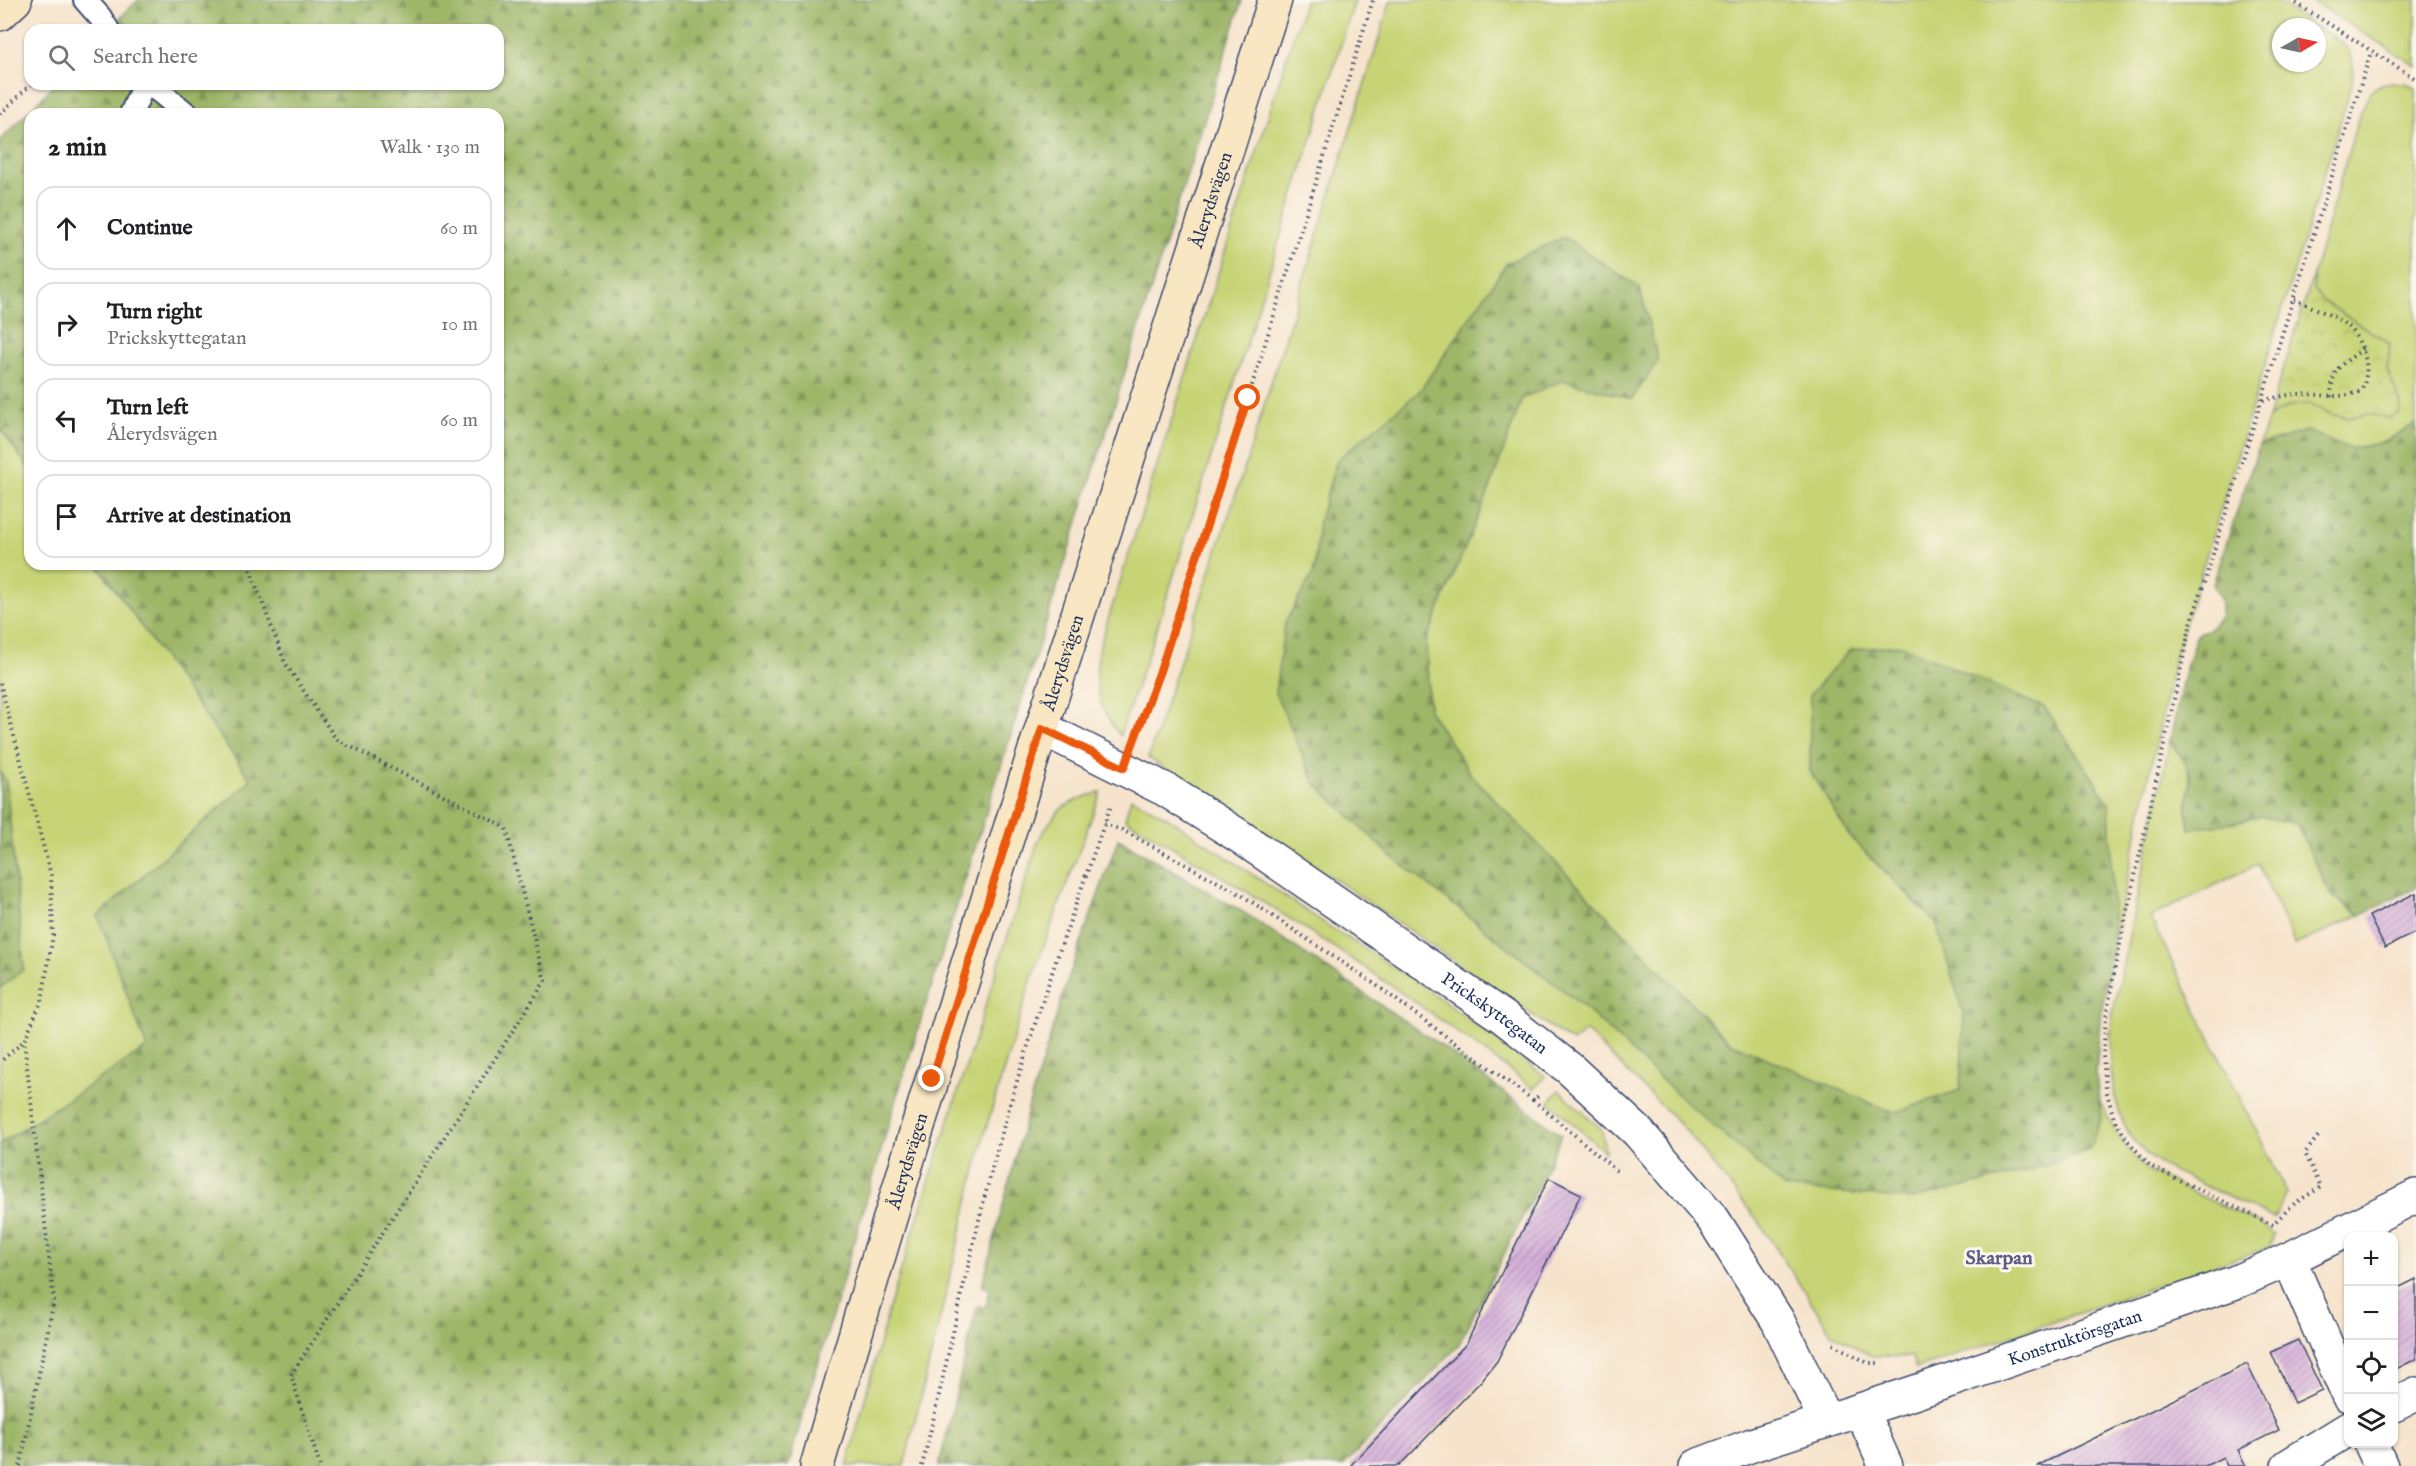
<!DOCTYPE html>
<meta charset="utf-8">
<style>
body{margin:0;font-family:"IM FELL English",serif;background:#f2f2f2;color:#202124}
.controls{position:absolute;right:18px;bottom:18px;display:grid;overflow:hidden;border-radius:12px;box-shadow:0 2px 4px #0004}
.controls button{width:54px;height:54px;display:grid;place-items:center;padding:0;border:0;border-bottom:2px solid #e0e0e0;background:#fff;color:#202124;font:30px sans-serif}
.compass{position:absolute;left:2272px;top:18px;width:54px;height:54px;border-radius:50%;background:#fff;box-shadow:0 2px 4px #0004;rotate:81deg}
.stop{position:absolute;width:18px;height:18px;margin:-14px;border:4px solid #ea580c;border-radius:50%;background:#fff}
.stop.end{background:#ea580c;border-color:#fff;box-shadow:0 2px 6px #0008}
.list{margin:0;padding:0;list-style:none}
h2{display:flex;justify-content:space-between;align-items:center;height:78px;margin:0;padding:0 24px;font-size:26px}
h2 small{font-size:20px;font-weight:400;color:#757577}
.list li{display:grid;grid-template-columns:39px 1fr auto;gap:18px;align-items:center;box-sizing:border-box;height:84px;margin:0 12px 12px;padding:0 12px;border:2px solid #e0e0e0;border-radius:18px}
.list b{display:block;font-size:22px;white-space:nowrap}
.list p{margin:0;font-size:20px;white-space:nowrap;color:#757577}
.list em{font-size:20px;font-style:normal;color:#757577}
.icon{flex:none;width:33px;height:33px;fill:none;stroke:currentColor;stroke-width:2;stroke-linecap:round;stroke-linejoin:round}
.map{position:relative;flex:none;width:2416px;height:1466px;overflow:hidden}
.search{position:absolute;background:#fff;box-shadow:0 2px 4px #0004;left:24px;top:24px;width:480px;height:66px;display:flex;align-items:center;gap:15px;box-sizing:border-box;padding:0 21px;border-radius:18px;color:#757577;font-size:22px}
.panel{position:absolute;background:#fff;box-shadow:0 2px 4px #0004;left:24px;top:108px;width:480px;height:462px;border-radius:18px}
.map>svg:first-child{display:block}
.grass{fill:#c7d476;stroke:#71826a;stroke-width:1.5}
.forest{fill:url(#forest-firs);stroke:#5c7262;stroke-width:1.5}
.park{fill:url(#park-crowns);stroke:#71826a;stroke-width:1.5}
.building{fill:url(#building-hatch)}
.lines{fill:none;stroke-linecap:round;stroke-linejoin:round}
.service-casing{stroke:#3c4a6e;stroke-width:26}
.minor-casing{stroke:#3c4a6e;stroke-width:36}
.secondary-casing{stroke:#3c4a6e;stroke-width:36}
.path{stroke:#3c4a6e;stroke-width:4;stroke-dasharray:1.5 4.5;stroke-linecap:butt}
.service{stroke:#fff;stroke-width:22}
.minor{stroke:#fff;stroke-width:33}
.secondary{stroke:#f9e7c3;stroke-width:33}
.route{stroke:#ea580c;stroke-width:8}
.labels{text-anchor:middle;stroke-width:6;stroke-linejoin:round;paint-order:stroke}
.street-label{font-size:18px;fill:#1b2f5e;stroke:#fbf7ec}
.neighbourhood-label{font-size:20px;font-weight:bold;fill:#5c5c89;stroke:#fbf7ec}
</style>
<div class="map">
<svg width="2416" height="1466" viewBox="0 0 2416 1466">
<defs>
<pattern id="forest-firs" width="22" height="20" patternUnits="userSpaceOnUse" patternTransform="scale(1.5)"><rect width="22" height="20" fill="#9db667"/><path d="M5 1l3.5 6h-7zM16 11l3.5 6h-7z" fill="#7f9458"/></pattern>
<pattern id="park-crowns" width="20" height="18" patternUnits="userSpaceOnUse" patternTransform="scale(1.5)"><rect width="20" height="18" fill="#c7d476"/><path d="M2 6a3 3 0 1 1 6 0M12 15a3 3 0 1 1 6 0" fill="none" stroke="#aab668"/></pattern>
<pattern id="building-hatch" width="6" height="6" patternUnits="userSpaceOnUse" patternTransform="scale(1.5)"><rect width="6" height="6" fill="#d6b1da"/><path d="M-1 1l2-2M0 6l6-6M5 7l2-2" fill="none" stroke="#ad90b4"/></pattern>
</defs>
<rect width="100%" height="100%" fill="#fbf7ec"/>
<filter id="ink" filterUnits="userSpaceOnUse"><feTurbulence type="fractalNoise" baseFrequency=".0167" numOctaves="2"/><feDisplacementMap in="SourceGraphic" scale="12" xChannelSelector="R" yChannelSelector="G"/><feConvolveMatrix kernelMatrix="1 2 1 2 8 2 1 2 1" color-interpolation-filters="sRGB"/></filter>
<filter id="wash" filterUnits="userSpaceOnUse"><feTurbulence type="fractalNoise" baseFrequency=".008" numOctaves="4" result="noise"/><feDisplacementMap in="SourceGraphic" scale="24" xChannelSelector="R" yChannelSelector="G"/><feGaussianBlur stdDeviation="1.35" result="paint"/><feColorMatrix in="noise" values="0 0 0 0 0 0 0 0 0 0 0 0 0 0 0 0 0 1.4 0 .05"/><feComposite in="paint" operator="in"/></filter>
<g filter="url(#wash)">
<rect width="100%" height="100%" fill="#f6e3cb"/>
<!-- grass -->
<g class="grass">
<path d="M1305 0H1355L1159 622 1120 735C1096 708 1093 679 1100 645Z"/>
<path d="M1391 0H2275L2316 27H2281V63H2317V27C2347 47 2356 45 2352 84L2174 660 2114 940 2109 802 1810 694V771L1850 837 1936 923 1964 1016 1960 1090 1894 1113 1729 1042 1471 775 1429 710 1426 641 1488 493 1522 398 1563 380 1632 399 1507 263 1420 391 1337 460 1319 521 1314 572 1285 623 1315 782 1390 855 1583 1006 1676 1093 1912 1199 2030 1171 2089 1150 2101 1120 2099 1100C2112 1127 2126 1150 2148 1171L2258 1223 2274 1234 2270 1247 1916 1369 1912 1357 1872 1356 1832 1334 1759 1222 1683 1127 1586 1031 1572 1042 1339 882 1148 758 1248 457Z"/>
<polygon points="2310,0 2416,0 2416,66"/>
<polygon points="2392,82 2408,84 2416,89 2416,423 2385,442 2350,449 2307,431 2259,445 2268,418 2288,406 2309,404 2331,414 2348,418 2367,414 2390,418 2401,404 2387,370 2390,344 2321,300 2314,289 2313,275 2358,119 2370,92 2381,84"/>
<polygon points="0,428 30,470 30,564 97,564 251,780 98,916 147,1048 0,1144 0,988 24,969 6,781 0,773"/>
<path d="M2170 741C2178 753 2190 765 2190 780 2190 800 2183 807 2190 828L2230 823 2260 816 2297 824 2330 894 2360 915 2295 945 2258 864 2150 917 2287 1193 2274 1218C2249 1207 2224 1195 2199 1183 2184 1176 2168 1170 2154 1160 2109 1128 2108 1067 2112 1017Z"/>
<path d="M1101 792 1031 980 985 1132 904 1466H847L889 1308 1038 841C1057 808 1064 802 1101 792Z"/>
<path d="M1131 798 1167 817 1339 933 1419 983 1545 1076 1534 1089C1404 989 1267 901 1125 819Z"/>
<polygon points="1559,1090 1602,1130 1605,1152 1549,1102"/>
</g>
<!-- forest -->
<g class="forest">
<polygon points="138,0 1242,0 897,1096 788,1466 0,1466 0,1144 147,1048 98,916 251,780 97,564 498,564 498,114 30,114 30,470 0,428 0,141 55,84 498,84 498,30 108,30"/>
<polygon points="1564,237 1640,288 1658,361 1632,399 1563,380 1522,398 1488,493 1426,641 1429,710 1471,775 1729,1042 1894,1113 1960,1090 1964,1016 1936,923 1850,837 1810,771 1810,694 1850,650 1901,645 2045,708 2109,802 2114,940 2100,1020 2096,1074 2101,1120 2089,1150 2030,1171 1912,1199 1785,1188 1676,1093 1583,1006 1390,855 1314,782 1275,692 1285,623 1314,572 1319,521 1337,460 1420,391 1507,263"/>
<path d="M2416 423V888L2360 915 2330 894 2297 824 2260 816 2230 823 2190 829C2183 807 2190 800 2190 780 2190 765 2178 753 2170 741L2184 674 2197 633 2209 629 2221 616V601L2213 584 2259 445 2307 431 2351 449 2385 442Z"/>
<polygon points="0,773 6,781 24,969 0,988"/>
<polygon points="1118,839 1243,912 1443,1047 1561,1135 1544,1174 1458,1346 1343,1466 939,1466 977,1306 986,1307 990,1289 982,1286 1029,1105 1067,982"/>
</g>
<!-- park -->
<polygon class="park" points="2313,275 2314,289 2321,300 2390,344 2387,370 2401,404 2399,413 2390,418 2367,414 2348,418 2331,414 2309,404 2288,406 2268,418"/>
<g id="blocks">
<!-- building -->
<g class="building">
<polygon points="2416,893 2416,932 2385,948 2369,916"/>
<polygon points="1549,1178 1581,1194 1497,1361 1482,1380 1399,1466 1350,1466 1466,1344"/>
<polygon points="2416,1279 2416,1359 2394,1370 2394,1290"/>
<polygon points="2298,1340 2322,1390 2294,1403 2271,1352"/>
<polygon points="2247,1364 2279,1430 2238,1450 2246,1466 2227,1466 2223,1457 2205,1466 2037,1466"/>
</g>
</g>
</g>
<g filter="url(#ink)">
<use href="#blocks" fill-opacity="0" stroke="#3c4a6e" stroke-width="1.5"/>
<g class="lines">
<!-- service casing -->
<g class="service-casing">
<g id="service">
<polyline points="85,0 100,17 108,30"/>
<polyline points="150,84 187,114"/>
<polyline points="131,114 144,84"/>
</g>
</g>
<!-- minor casing -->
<g class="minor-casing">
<g id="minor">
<path id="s1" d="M1042 728 1166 790 1239 836 1503 1017 1570 1069 1638 1132 1713 1219 1778 1321 1826 1421"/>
<polyline points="2289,1259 2348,1395"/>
<polyline points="2394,1405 2416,1394"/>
<polyline points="1861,1410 1886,1466"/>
<polyline points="2371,1444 2381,1466"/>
<path id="s2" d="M1696 1466 1752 1445 1913 1393 2236 1282 2289 1259 2416 1196"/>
<polyline points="2288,1466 2348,1429"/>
</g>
</g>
<!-- secondary casing -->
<g class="secondary-casing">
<g id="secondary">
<polyline points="0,14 15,0"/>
<path id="s3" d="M817 1466C959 974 1119 488 1275 0"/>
</g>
</g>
<!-- path -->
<g class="path">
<polyline points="2291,0 2416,79"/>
<polyline points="0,114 31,84"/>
<path d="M2331 397C2332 365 2340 367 2364 348"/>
<path d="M2263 400C2275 398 2288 394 2300 394 2322 394 2339 400 2361 391 2373 369 2364 341 2345 324 2333 315 2309 306 2294 299"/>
<polyline points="248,564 285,663 336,739 506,828 545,981 291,1375 320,1466"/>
<polyline points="0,683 51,875 53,935 42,1000 24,1041 0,1062"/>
<polyline points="1137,733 1161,668 1248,398 1373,0"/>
<polyline points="1104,824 1122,830 1240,894 1376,985 1533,1100 1541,1094"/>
<polyline points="1533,1100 1617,1171"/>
<polyline points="2276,1221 2295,1203 2321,1187 2305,1153 2319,1135"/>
<polyline points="2273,1225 2150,1166 2128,1141 2114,1119 2106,1089 2103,1056 2106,1017 2116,962 2190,627 2371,52"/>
<polyline points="1833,1344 1868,1363 1878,1363"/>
<polyline points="20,1466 54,1301 24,1041"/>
<path d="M922 1466C950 1354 971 1240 1003 1129 1034 1019 1073 912 1111 805"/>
</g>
<!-- service -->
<use href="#service" class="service"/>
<!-- minor -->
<use href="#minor" class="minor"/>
<!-- secondary -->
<use href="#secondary" class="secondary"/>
</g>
</g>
<g class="lines" filter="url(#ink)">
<!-- route -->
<polyline class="route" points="932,1079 1042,728 1124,768 1161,668 1248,398"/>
</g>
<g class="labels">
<!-- street labels -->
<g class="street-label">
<text dy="6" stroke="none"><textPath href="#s3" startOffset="1326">Ålerydsvägen</textPath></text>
<text dy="6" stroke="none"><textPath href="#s3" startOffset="840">Ålerydsvägen</textPath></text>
<text dy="6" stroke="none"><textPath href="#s1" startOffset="536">Prickskyttegatan</textPath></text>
<text dy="6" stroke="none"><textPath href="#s3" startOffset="318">Ålerydsvägen</textPath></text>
<text dy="6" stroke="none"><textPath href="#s2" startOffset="400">Konstruktörsgatan</textPath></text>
</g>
<!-- neighbourhood labels -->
<g class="neighbourhood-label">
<text x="1999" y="1264">Skarpan</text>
</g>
</g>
</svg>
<div class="controls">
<button>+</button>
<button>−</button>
<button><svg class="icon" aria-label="locate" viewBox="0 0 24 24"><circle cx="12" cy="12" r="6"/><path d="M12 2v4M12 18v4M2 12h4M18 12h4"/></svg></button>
<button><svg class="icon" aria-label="layers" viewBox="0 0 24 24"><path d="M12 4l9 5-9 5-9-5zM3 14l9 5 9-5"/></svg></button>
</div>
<svg class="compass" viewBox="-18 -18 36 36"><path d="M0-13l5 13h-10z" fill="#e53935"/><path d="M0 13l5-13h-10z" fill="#757577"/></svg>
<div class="stop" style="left:1248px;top:398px"></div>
<div class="stop end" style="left:932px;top:1079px"></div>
<div class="search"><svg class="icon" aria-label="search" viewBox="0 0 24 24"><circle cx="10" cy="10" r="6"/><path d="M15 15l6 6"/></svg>Search here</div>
<section class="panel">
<h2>2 min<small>Walk · 130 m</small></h2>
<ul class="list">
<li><svg class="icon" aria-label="ahead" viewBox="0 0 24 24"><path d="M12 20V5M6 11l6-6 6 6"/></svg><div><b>Continue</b></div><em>60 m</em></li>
<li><svg class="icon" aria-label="right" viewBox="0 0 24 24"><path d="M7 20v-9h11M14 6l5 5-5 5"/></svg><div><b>Turn right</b><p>Prickskyttegatan</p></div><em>10 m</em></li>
<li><svg class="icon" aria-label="left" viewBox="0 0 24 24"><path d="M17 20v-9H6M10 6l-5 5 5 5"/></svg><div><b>Turn left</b><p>Ålerydsvägen</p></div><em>60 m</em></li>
<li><svg class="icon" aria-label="arrive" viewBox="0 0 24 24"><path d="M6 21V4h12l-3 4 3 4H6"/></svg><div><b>Arrive at destination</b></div></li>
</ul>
</section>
</div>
